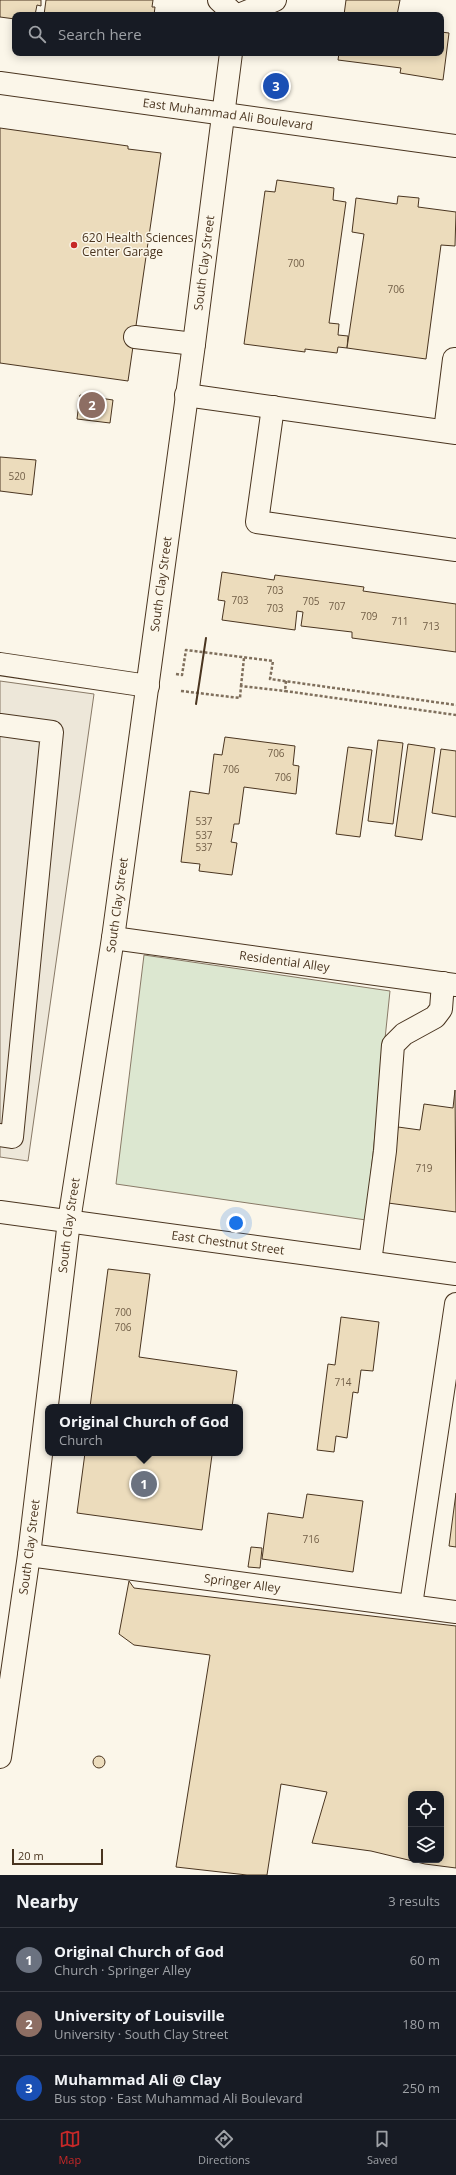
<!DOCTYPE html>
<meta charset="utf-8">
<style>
body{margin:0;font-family:"Open Sans",sans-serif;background:#20242c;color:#f1f3f6}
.controls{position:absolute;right:12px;bottom:12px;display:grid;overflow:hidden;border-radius:8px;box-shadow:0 2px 10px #0003}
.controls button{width:36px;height:36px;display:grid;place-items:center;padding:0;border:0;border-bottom:1px solid #363941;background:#171b24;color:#f1f3f6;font:20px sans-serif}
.scale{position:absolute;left:12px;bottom:10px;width:91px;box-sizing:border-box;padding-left:4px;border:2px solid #4a3520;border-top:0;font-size:11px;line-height:14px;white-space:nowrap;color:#4a3520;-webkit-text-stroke:3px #fbf6e9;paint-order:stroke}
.you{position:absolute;left:236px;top:1223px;width:14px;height:14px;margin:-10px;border:3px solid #fff;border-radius:50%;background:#1a73e8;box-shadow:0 0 0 6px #1a73e833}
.badge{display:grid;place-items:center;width:26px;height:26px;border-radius:50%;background:#c62828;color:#fff;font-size:13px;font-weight:700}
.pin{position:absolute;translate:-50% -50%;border:2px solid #fff;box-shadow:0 1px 4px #0006}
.popup{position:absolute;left:45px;top:1404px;width:198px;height:52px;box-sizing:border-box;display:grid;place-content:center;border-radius:8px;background:#171b24;filter:drop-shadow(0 1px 3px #0005);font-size:13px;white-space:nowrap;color:#9ea1a6}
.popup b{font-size:15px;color:#f1f3f6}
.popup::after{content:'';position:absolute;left:50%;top:100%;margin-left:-8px;border:8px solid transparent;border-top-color:#171b24}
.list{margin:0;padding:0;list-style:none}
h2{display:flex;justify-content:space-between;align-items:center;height:52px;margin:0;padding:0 16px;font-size:17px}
h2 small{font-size:13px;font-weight:400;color:#9ea1a6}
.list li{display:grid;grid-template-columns:26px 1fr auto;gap:12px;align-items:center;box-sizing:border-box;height:64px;padding:0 16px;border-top:1px solid #363941}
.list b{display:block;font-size:15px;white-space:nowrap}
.list p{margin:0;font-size:13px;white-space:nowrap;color:#9ea1a6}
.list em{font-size:13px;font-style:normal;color:#9ea1a6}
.icon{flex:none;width:22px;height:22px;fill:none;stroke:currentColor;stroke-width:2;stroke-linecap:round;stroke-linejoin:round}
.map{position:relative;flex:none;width:456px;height:1875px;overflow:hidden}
.search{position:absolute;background:#171b24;box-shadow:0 2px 10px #0003;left:12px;right:12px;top:12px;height:44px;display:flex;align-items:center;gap:10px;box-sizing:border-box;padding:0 14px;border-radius:8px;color:#9ea1a6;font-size:15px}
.sheet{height:244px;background:#171b24}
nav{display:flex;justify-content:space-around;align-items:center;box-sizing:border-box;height:56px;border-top:1px solid #363941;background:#171b24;font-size:11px;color:#9ea1a6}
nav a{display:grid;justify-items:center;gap:2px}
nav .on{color:#c62828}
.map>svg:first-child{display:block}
.green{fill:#dce7d0;stroke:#887966}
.parking{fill:#ede7d9;stroke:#887966}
.building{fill:#ecdcbc;stroke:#4a3520;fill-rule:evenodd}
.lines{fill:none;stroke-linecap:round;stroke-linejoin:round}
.minor-casing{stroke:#4a3520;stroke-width:24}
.path{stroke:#7f6f5c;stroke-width:2.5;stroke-dasharray:3 2;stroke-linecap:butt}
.minor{stroke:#fbf6e9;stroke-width:22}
.wall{stroke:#4a3520;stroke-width:2}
.poi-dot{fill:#c62828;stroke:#fbf6e9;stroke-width:1.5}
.labels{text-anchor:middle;stroke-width:3;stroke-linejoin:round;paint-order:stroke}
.number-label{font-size:10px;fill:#725f47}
.street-label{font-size:12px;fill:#4a3520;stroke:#fbf6e9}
.poi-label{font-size:12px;fill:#4a3520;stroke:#fbf6e9;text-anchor:start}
</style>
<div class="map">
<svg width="456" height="1875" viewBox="0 0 456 1875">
<rect width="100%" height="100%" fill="#fbf6e9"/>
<!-- green -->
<polygon class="green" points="144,955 390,991 366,1220 116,1184"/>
<!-- parking -->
<polygon class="parking" points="0,681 94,694 28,1161 0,1157"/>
<!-- building -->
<g class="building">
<polygon points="0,0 41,0 41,6 37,5 35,15 15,15 15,19 0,17"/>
<polygon points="46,0 153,0 152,7 155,7 154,15 44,15"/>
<polygon points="346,0 400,0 397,15 344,15"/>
<polygon points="441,32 449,33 443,80 400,73 401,68 338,60 339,53 441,53"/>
<polygon points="0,128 128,146 128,149 161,153 128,381 0,363"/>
<polygon points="277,180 334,188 333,200 346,202 329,323 339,324 338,335 348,336 347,348 338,347 337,353 305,349 305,352 244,344 265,191 275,192"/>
<polygon points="398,196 419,198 418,207 456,212 455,246 441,245 426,359 347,348 364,234 352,232 356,198 397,204"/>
<polygon points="80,395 113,400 110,423 77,419"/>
<polygon points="0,457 36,460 32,495 0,491"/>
<polygon points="222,572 274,580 275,575 364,587 363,591 456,604 456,652 352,638 352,632 301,626 303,612 297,611 295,630 222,620 225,601 218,600"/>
<polygon points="225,737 295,746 293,765 299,766 296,794 244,787 239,824 234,824 232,838 231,842 237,843 232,875 199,871 200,864 181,862 190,791 209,794 214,754 222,755"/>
<polygon points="378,740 403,743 393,824 368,821"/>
<polygon points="408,744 435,748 422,840 395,836"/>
<polygon points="348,747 372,750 360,837 336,834"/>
<polygon points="441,749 456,751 456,817 432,813"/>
<polygon points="455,1090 456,1212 388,1203 398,1127 420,1130 424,1104 453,1108"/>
<polygon points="108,1269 150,1274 139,1357 237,1371 232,1407 90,1407"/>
<polygon points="341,1317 379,1322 373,1371 361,1370 358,1393 353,1392 347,1438 336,1436 334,1452 317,1450 328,1364 335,1365"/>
<polygon points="85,1453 196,1453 212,1455 202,1530 77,1513"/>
<polygon points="456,1493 456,1547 449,1546"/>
<polygon points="307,1494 363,1501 353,1572 262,1559 268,1513 303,1518"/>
<polygon points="251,1547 262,1548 260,1568 248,1567"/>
<path d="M129 1581 134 1588 456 1626V1868L425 1864 371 1851 312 1843 327 1792 281 1784 267 1875H247L176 1867 210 1655 134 1645 119 1634ZM411 1794H441V1860H411Z"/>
<circle cx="99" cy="1762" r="6"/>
</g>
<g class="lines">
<!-- minor casing -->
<g class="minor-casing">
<g id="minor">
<polyline points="219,0 235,15"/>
<polyline points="239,15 275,0"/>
<path id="s1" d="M0 83 456 146"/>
<polyline points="135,337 194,344"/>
<polyline points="186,395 456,433"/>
<polyline points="273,407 257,522 456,550"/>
<polyline points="445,431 454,359 456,359"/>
<polyline points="0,664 148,686"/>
<polyline points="0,725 52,732 12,1137 0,1135"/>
<path id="s2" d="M113 938 456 985"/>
<path id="s3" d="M0 1212 456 1274"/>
<polyline points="370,1262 385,1151 393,1045 404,1034 435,1017 441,1009 443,983"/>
<path id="s4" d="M29 1555 456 1612"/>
<polyline points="411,1605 456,1304"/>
<path id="s5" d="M0 1757 29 1555 69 1221 113 938 194 344 231 53"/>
</g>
</g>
<!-- path -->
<g class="path">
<polyline points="176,674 182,675 186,650 273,661 270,679 456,705"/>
<polyline points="286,681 285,691 456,715"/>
<polyline points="241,686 244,658"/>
<polyline points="181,691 240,698 241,686 285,691"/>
</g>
<!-- minor -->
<use href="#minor" class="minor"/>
<!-- wall -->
<polyline class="wall" points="196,704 206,638"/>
</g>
<!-- markers -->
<circle class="poi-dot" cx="74" cy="245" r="4"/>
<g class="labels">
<!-- number labels -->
<g class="number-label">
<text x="296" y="267">700</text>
<text x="396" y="293">706</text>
<text x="17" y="480">520</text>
<text x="275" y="594">703</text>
<text x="240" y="604">703</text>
<text x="311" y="605">705</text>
<text x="337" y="610">707</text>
<text x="275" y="612">703</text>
<text x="369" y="620">709</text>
<text x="400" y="625">711</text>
<text x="431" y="630">713</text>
<text x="276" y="757">706</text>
<text x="231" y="773">706</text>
<text x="283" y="781">706</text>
<text x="204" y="825">537</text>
<text x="204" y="839">537</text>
<text x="204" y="851">537</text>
<text x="424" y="1172">719</text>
<text x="123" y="1316">700</text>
<text x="123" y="1331">706</text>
<text x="343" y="1386">714</text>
<text x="311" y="1543">716</text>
</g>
<!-- street labels -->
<g class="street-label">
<text dy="4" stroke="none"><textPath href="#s1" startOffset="230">East Muhammad Ali Boulevard</textPath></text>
<text dy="4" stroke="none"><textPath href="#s5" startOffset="1508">South Clay Street</textPath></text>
<text dy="4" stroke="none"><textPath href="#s5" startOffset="1184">South Clay Street</textPath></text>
<text dy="4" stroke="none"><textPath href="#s5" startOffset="860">South Clay Street</textPath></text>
<text dy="4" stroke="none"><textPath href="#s2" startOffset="173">Residential Alley</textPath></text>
<text dy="4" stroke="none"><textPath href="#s5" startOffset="536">South Clay Street</textPath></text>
<text dy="4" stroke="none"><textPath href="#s3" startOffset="230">East Chestnut Street</textPath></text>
<text dy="4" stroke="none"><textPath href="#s5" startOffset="212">South Clay Street</textPath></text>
<text dy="4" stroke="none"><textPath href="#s4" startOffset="215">Springer Alley</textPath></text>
</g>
<!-- poi labels -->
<g class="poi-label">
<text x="82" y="242">620 Health Sciences<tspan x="82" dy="14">Center Garage</tspan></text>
</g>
</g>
</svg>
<div class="controls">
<button><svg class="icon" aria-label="locate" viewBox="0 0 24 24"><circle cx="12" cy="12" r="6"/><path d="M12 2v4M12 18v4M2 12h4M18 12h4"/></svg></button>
<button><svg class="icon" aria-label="layers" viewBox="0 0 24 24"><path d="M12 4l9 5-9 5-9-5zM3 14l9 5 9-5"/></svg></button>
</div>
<div class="scale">20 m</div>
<div class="you"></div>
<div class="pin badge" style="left:144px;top:1484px;background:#6b7280">1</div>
<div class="popup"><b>Original Church of God</b>Church</div>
<div class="pin badge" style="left:92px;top:405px;background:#8d6e63">2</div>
<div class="pin badge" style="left:276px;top:86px;background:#1a4fb4">3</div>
<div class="search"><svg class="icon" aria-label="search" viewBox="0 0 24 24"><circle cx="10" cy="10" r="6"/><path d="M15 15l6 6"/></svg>Search here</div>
</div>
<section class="sheet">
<h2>Nearby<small>3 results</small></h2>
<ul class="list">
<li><span class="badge" style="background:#6b7280">1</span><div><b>Original Church of God</b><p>Church · Springer Alley</p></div><em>60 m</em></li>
<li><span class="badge" style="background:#8d6e63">2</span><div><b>University of Louisville</b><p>University · South Clay Street</p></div><em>180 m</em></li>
<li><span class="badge" style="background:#1a4fb4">3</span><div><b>Muhammad Ali @ Clay</b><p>Bus stop · East Muhammad Ali Boulevard</p></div><em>250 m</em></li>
</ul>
</section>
<nav>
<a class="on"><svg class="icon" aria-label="map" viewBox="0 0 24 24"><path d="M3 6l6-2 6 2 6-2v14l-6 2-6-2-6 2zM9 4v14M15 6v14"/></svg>Map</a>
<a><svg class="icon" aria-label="directions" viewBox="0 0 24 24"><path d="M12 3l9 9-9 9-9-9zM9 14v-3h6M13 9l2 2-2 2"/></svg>Directions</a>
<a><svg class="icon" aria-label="saved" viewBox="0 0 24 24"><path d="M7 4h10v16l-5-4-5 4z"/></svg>Saved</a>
</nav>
